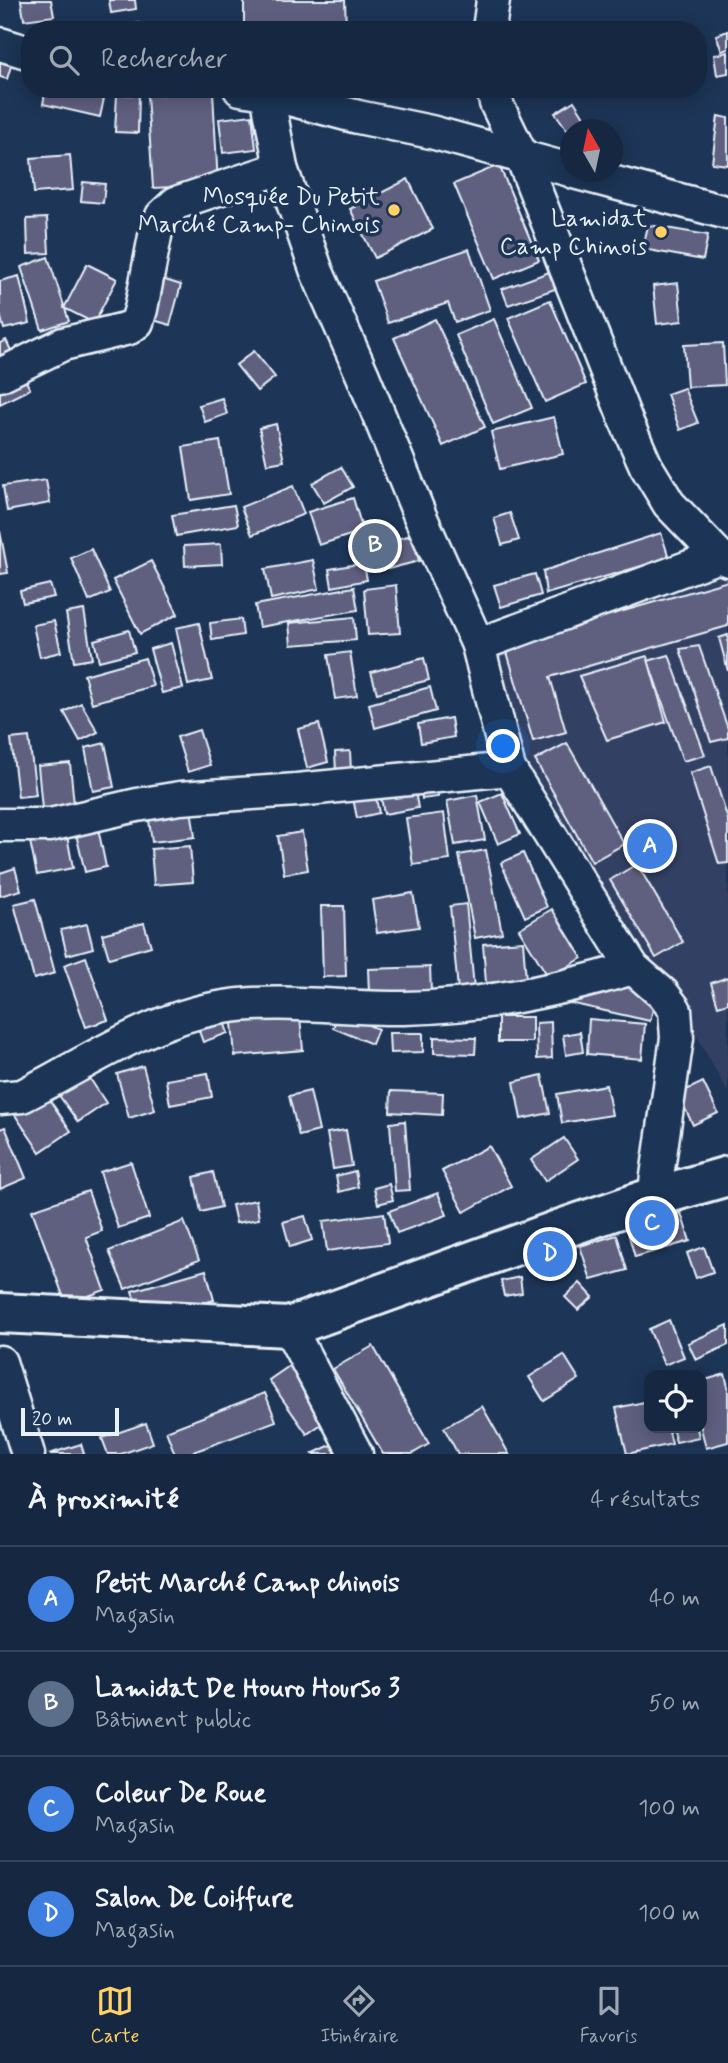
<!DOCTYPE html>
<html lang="fr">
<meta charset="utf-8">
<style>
body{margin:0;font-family:Mynerve,sans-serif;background:#23344c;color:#f1f3f6}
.controls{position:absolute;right:21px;bottom:21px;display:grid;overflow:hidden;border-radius:14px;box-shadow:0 4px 18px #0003}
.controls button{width:63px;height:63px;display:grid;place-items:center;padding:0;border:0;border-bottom:2px solid #35445a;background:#162841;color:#f1f3f6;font:35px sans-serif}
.compass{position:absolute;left:560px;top:119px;width:63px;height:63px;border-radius:50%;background:#162841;box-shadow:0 4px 18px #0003;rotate:351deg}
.scale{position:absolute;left:21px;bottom:18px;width:98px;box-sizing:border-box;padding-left:7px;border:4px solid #e8f1f8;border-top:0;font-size:19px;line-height:24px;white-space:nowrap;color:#e8f1f8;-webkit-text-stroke:5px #1d3557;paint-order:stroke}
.you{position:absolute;left:504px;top:747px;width:24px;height:24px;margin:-18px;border:5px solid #fff;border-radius:50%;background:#1a73e8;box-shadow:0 0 0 10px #1a73e833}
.badge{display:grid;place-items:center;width:46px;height:46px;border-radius:50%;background:#ffd166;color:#fff;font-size:23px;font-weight:700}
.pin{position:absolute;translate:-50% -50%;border:4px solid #fff;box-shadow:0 2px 7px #0006}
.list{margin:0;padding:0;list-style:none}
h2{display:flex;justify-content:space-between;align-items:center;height:91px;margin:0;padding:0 28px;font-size:30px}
h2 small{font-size:23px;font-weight:400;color:#9ea6b1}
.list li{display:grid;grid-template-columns:46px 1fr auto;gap:21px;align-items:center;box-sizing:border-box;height:105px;padding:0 28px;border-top:2px solid #35445a}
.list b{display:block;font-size:26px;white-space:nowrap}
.list p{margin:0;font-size:23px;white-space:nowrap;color:#9ea6b1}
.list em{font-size:23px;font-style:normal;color:#9ea6b1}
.icon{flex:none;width:38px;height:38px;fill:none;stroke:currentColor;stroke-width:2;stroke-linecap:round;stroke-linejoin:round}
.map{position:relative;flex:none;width:728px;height:1454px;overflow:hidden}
.search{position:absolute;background:#162841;box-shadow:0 4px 18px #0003;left:21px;right:21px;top:21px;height:77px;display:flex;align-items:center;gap:18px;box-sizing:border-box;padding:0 24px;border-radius:28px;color:#9ea6b1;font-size:26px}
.sheet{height:511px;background:#162841}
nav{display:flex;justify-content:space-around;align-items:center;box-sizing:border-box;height:98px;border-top:2px solid #35445a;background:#162841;font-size:19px;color:#9ea6b1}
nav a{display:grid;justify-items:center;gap:4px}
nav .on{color:#ffd166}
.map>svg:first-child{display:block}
.built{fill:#314163}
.building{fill:#5f5e80;stroke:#e8f1f8;stroke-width:2}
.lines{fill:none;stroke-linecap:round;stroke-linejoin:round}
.street-casing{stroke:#e8f1f8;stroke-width:37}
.secondary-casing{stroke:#e8f1f8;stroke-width:44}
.street{stroke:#1d3557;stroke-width:32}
.secondary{stroke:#1d3557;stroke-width:38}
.poi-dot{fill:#ffd166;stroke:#1d3557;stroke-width:2.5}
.labels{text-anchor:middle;stroke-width:7;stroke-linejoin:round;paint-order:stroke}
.poi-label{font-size:24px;fill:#e8f1f8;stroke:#1d3557;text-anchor:end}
</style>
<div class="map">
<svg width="728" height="1454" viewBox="0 0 728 1454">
<rect width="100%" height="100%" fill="#1d3557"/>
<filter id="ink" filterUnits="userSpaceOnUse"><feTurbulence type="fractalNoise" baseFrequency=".0143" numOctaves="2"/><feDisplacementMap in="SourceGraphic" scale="14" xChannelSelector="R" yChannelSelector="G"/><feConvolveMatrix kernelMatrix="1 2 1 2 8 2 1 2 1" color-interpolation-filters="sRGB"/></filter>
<g filter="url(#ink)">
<!-- built -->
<polygon class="built" points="718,565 728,570 728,1093 670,987 619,918 525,774 495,653"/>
<!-- building -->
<g class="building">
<polygon points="21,0 51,0 54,16 24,20"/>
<polygon points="109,0 135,0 136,9 111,13"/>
<polygon points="244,0 345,0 346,30 244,30"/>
<polygon points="140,23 141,30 118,30 117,26"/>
<polygon points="728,31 728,49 722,51 716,35"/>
<polygon points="0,51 14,56 7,79 0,77"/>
<polygon points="728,52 728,73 717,75 714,55"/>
<polygon points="46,89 106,89 100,117 43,104"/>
<polygon points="213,92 218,185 153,188 147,95"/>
<polygon points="117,94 139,95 138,133 115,132"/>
<polygon points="574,101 586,120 568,131 555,113"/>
<polygon points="252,115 256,149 223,153 219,119"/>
<polygon points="718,116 728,118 728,165 712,163"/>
<polygon points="70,155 73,190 34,193 31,158"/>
<polygon points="499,165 539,260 494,279 454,184"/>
<polygon points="408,179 433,229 375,258 350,209"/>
<polygon points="83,182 105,184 103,203 81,201"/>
<polygon points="47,218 49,253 28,254 27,219"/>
<polygon points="648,225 708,235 703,260 643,249"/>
<polygon points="469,249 490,310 455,322 448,303 388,323 373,281"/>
<polygon points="48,257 69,321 42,330 21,267"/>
<polygon points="87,264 117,279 94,323 64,308"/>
<polygon points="552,271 558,288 508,305 502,289"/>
<polygon points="19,276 30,323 4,329 0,314 0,281"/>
<polygon points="159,278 181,285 170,325 147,318"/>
<polygon points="678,283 682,321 657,324 653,286"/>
<polygon points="550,300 586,384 545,402 508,318"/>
<polygon points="435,319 485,427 443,446 394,338"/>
<polygon points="494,319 532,408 493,424 456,335"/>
<polygon points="6,340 15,359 0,366 0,343"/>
<polygon points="723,343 725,385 687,387 684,345"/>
<polygon points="254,351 275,377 257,391 236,365"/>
<polygon points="19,368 30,389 0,404 0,378"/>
<polygon points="684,388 698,423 680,430 667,394"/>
<polygon points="222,398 227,414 205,422 199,405"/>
<polygon points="554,417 563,454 500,469 491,432"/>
<polygon points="276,424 284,461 267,464 259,428"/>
<polygon points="220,441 229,494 191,500 183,447"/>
<polygon points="341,467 353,487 324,503 312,483"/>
<polygon points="46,480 50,503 7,511 3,486"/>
<polygon points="293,486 304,514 252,535 241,507"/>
<polygon points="353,498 363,531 319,545 308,512"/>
<polygon points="234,505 238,525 176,536 172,515"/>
<polygon points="510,513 519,540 502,545 494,518"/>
<polygon points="0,531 8,573 0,574"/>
<polygon points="661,533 669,558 546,594 543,571"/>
<polygon points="412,535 419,561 388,569 381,543"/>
<polygon points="221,544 222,564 185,566 184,546"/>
<polygon points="91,549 110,592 89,601 71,558"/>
<polygon points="313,560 319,589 271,599 265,569"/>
<polygon points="151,561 178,614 140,634 113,580"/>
<polygon points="364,563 367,580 332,587 329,569"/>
<polygon points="535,574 541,595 501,607 494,585"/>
<polygon points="728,581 728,626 550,677 566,732 533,741 505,645"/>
<polygon points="50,584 54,597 23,603 20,591"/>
<polygon points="396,585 400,633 368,635 364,589"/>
<polygon points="354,587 358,610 259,627 255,605"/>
<polygon points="84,610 92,659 74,662 66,613"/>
<polygon points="354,617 356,640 291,645 289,623"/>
<polygon points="241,619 243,635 212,640 210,623"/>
<polygon points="54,621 61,652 40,657 33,625"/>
<polygon points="199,623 212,680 188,685 176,628"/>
<polygon points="129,630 135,652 99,661 94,640"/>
<polygon points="728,635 728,671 719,638"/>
<polygon points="171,643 183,688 162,693 150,649"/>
<polygon points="699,646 728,729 728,738 711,742 680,649"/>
<polygon points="350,652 357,696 335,699 328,655"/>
<polygon points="669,655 705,755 683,761 648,661"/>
<polygon points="647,656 666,722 607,740 579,676"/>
<polygon points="145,658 153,686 92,703 84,675"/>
<polygon points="424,658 429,680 377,693 371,672"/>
<polygon points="430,687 436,711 375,728 369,704"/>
<polygon points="81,703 98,732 80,741 64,712"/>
<polygon points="451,718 454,737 421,743 418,724"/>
<polygon points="319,724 328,762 307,768 298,729"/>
<polygon points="199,730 210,765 188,772 177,737"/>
<polygon points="29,737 36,795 18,797 11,739"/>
<polygon points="105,743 114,787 93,791 85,748"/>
<polygon points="567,743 624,844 592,862 535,760"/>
<polygon points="350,751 351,771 336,772 335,752"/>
<polygon points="70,763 74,805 42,809 38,766"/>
<polygon points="711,766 728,820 728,863 719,864 690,773"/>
<polygon points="436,779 438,797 422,799 420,781"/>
<polygon points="413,780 418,808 384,814 379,786"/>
<polygon points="375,793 379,813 357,818 353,798"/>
<polygon points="502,793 520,834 498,844 480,802"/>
<polygon points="477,795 485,840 455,845 447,801"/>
<polygon points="190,801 195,837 152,842 147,806"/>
<polygon points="444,813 450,860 413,865 406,818"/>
<polygon points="65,825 73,868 37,875 28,832"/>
<polygon points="98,828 106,867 85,872 76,834"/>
<polygon points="302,832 308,870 284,874 278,836"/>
<polygon points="190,846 193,882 154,885 151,849"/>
<polygon points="486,850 502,933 475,938 459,855"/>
<polygon points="523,853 547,907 525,917 501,863"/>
<polygon points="637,864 683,942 656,958 610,880"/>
<polygon points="15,868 21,890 0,896 0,873"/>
<polygon points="413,893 419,927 377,933 372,900"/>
<polygon points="35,899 55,973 34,979 14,904"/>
<polygon points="466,904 474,988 458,990 450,906"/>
<polygon points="321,906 344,906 346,976 323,977"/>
<polygon points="552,909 582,958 549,978 519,929"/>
<polygon points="144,923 151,946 109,958 102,934"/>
<polygon points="87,924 93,948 67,955 61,930"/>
<polygon points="523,941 526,980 486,983 483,944"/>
<polygon points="86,957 108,1020 86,1027 64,965"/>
<polygon points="430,967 431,991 369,993 368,969"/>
<polygon points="572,973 657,992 650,1021 565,1002"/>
<polygon points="728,977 728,1003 718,1006 711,983"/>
<polygon points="299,1006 303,1050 235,1056 231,1012"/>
<polygon points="220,1011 228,1033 203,1042 195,1020"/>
<polygon points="339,1013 378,1029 372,1044 333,1028"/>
<rect x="498" y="1017" width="34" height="25"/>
<polygon points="589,1019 645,1024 642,1059 587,1054"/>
<polygon points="551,1022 552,1058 537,1059 536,1023"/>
<polygon points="580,1032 583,1052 566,1055 563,1035"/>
<polygon points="389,1033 423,1033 423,1052 390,1053"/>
<polygon points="434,1037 476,1038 475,1054 434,1053"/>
<polygon points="143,1066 155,1110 129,1118 117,1074"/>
<polygon points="85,1071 106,1103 78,1122 56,1091"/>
<polygon points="208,1073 212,1097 170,1105 166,1080"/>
<polygon points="542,1075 550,1113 521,1119 514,1082"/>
<polygon points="703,1082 718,1113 693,1125 678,1094"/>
<polygon points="606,1085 612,1115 562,1123 557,1094"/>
<polygon points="310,1091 319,1131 299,1136 289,1096"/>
<polygon points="391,1091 443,1093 442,1115 390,1112"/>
<polygon points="44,1092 71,1131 40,1152 13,1112"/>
<polygon points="405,1121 410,1190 395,1191 390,1123"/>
<polygon points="5,1127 26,1178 0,1189 0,1129"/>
<polygon points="346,1130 352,1166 333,1169 327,1133"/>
<polygon points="564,1138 578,1159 545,1181 531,1160"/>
<polygon points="489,1146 511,1186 464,1212 442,1171"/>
<polygon points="131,1162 149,1218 118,1228 100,1172"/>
<polygon points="355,1171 358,1187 339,1192 336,1176"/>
<polygon points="213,1172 221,1207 201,1212 194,1177"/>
<polygon points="389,1184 393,1200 378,1204 374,1188"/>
<polygon points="88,1191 102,1231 86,1237 105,1290 66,1304 32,1210"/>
<polygon points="438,1193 447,1215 397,1233 389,1211"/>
<polygon points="256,1200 259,1219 236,1223 232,1205"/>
<polygon points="384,1213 388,1243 327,1251 323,1221"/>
<polygon points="681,1213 690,1241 635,1257 627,1229"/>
<polygon points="305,1216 312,1240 290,1247 283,1222"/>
<polygon points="184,1221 199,1260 125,1289 109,1251"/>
<polygon points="617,1235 627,1270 591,1280 580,1246"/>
<polygon points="704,1247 713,1272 696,1278 687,1253"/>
<polygon points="206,1270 214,1300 141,1321 132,1291"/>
<polygon points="520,1277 522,1293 504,1296 501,1281"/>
<polygon points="580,1283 593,1297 578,1310 565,1297"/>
<polygon points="669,1320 684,1357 664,1365 649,1329"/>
<polygon points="728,1325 728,1345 696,1360 688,1343"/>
<polygon points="373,1346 429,1444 412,1454 383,1454 333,1369"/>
<polygon points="564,1355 579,1379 544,1401 529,1377"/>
<polygon points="295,1362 333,1416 307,1434 269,1380"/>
<polygon points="725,1374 728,1387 728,1442 706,1448 701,1428 702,1381"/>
<polygon points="265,1393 276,1421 188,1454 175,1454 166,1431"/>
<polygon points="649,1401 649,1428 668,1428 672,1444 627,1454 616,1408"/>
<polygon points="482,1406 509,1454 458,1454 444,1428"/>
<polygon points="146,1423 153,1443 121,1454 108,1454 102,1438"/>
<polygon points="672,1428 697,1428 699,1437 676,1442"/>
<polygon points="335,1443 341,1454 312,1454"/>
<polygon points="81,1444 84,1454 49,1454"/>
</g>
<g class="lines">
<!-- street casing -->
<g class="street-casing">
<g id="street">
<polyline points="489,30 493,0"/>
<polyline points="0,44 30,53"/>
<polyline points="240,89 267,93 358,117 431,132 570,170"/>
<polyline points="493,89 496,103 522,157 627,423 646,466 669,504 719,556 728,560"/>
<polyline points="267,93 281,168 317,272 363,376 420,516 478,645 509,769 633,968 663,994 675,1010 677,1038 654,1197"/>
<polyline points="574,172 728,213"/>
<polyline points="0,375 63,344 129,328 137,322 141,309 156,231 162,216 176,203 281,168"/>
<polyline points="478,645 719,556"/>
<polyline points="0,825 50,825 137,805 180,798 297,790 509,769"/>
<path d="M0 1098 22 1096C87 1063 151 1018 224 1007 283 998 345 1009 404 1008 482 1007 559 990 633 968"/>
<polyline points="289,1327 356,1454"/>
<polyline points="0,1362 28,1454"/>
</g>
</g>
<!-- secondary casing -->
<g class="secondary-casing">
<polyline id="secondary" points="0,1313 289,1327 561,1229 654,1197 728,1176"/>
</g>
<!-- street -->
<use href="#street" class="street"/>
<!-- secondary -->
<use href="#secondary" class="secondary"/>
</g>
</g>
<!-- markers -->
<g class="poi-dot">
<circle cx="394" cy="210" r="7"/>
<circle cx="661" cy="232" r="7"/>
</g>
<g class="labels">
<!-- poi labels -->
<g class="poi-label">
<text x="380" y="204">Mosquée Du Petit<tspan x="380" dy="28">Marché Camp- Chinois</tspan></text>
<text x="647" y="226">Lamidat<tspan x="647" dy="28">Camp Chinois</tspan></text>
</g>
</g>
</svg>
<div class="controls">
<button><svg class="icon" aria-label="locate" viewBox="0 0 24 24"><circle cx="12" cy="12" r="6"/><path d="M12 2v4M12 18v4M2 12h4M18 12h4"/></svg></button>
</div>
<svg class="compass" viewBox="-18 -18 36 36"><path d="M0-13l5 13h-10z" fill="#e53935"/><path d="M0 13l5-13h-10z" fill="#9ea6b1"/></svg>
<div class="scale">20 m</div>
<div class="you"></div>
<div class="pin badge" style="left:650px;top:846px;background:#3f7fe0">A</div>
<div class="pin badge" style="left:375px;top:546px;background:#5c6f8a">B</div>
<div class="pin badge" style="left:652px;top:1223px;background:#3f7fe0">C</div>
<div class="pin badge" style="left:550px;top:1254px;background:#3f7fe0">D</div>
<div class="search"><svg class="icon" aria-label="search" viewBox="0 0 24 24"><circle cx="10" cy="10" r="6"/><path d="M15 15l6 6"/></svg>Rechercher</div>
</div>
<section class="sheet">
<h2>À proximité<small>4 résultats</small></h2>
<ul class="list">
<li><span class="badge" style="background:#3f7fe0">A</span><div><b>Petit Marché Camp chinois</b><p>Magasin</p></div><em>40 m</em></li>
<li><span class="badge" style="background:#5c6f8a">B</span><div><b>Lamidat De Houro Hourso 3</b><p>Bâtiment public</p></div><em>50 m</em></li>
<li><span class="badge" style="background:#3f7fe0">C</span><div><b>Coleur De Roue</b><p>Magasin</p></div><em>100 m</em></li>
<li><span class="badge" style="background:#3f7fe0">D</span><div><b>Salon De Coiffure</b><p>Magasin</p></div><em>100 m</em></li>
</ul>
</section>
<nav>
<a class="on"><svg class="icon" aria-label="map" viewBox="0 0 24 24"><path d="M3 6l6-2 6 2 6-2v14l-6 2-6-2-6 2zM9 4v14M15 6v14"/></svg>Carte</a>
<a><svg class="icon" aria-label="directions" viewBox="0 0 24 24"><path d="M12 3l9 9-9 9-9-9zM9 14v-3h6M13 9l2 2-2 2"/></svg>Itinéraire</a>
<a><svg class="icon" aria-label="saved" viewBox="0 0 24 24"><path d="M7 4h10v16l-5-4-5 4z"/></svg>Favoris</a>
</nav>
